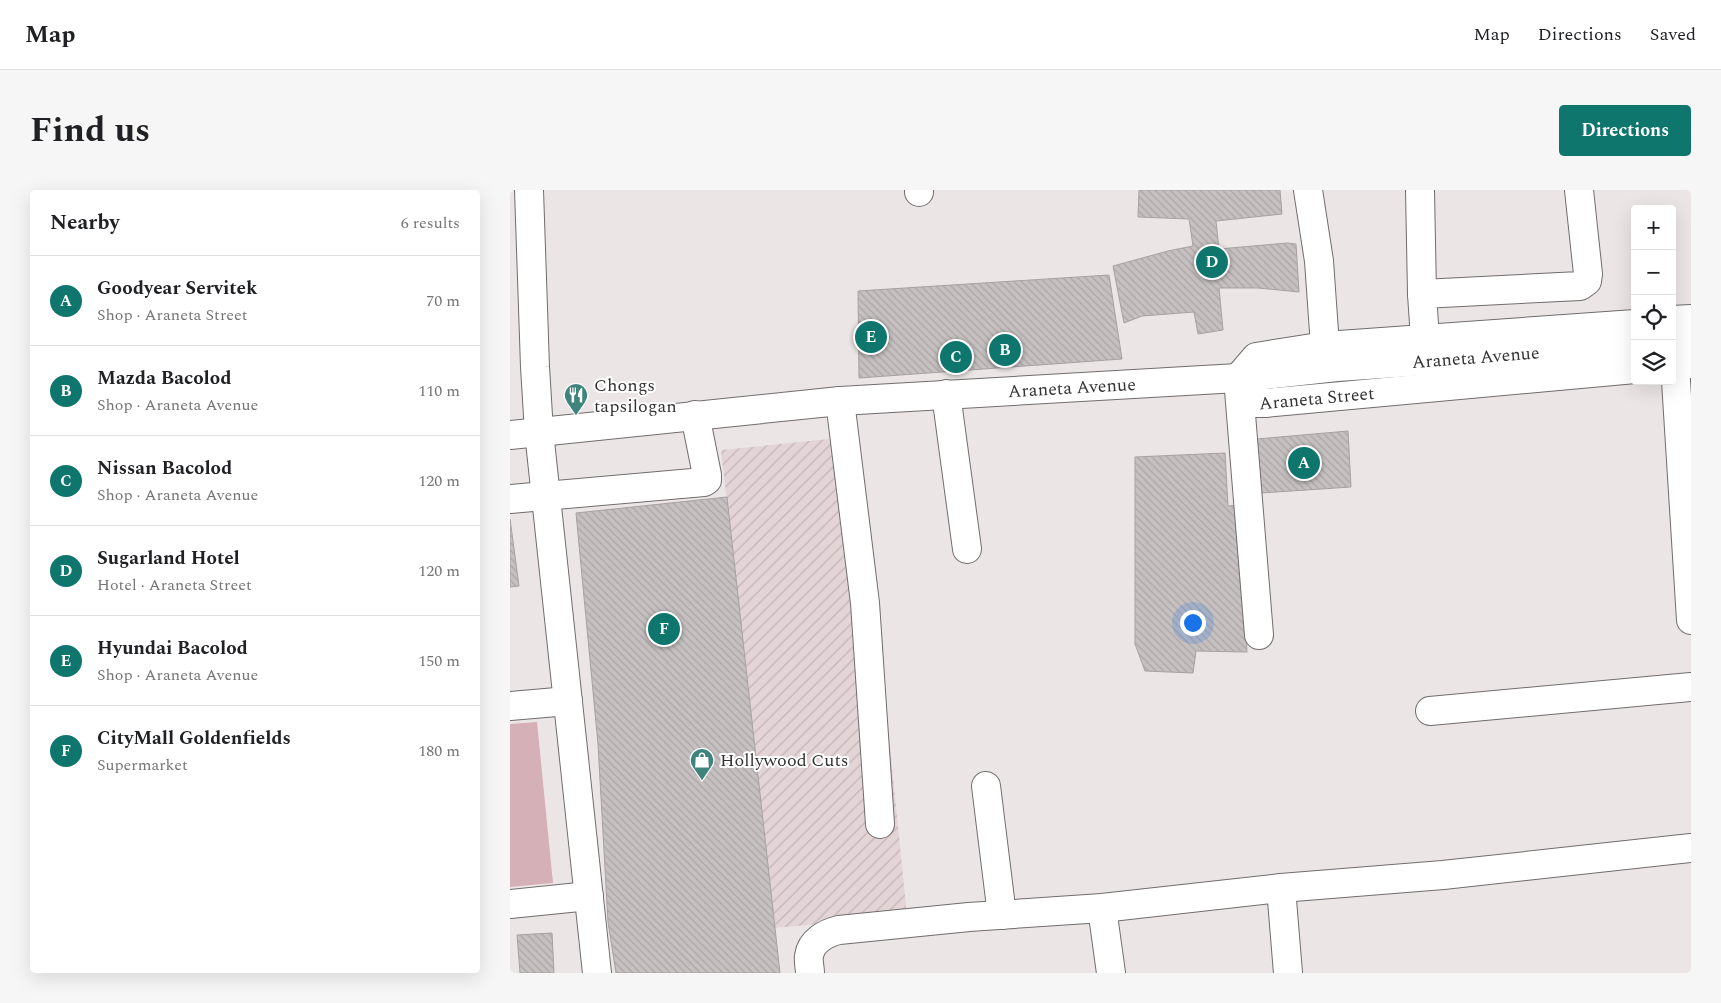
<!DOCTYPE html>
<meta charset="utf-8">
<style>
body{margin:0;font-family:Spectral,serif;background:#f6f6f6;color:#202124}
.controls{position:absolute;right:15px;top:15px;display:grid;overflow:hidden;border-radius:5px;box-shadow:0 5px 20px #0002}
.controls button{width:45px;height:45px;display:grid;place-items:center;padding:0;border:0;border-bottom:1px solid #e0e0e0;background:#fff;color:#202124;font:25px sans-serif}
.you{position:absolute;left:682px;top:432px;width:18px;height:18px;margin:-12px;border:4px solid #fff;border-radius:50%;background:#1a73e8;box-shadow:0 0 0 8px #1a73e833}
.badge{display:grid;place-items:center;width:32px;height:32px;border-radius:50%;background:#0f766e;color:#fff;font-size:16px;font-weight:700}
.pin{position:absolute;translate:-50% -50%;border:2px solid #fff;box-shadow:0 1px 5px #0006}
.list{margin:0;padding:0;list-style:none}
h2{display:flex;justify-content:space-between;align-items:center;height:65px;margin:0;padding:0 20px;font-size:21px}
h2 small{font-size:16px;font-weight:400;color:#757577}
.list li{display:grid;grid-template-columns:32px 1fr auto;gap:15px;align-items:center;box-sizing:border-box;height:90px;padding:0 20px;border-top:1px solid #e0e0e0}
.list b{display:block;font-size:19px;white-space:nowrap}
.list p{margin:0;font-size:16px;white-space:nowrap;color:#757577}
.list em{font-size:16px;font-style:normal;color:#757577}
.icon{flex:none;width:28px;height:28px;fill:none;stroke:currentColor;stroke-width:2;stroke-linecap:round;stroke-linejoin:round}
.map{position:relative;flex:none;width:1181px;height:783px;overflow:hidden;border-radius:5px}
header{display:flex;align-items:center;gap:30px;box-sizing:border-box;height:70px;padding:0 25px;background:#fff;border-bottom:1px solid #e0e0e0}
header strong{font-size:24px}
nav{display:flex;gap:28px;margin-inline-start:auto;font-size:18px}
.intro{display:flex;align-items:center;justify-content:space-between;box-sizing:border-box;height:120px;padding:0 30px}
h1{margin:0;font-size:35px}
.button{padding:12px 22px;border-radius:5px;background:#0f766e;color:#fff;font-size:18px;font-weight:700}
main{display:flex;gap:30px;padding:0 30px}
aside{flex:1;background:#fff;border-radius:5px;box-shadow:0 5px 20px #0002}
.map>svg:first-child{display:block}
.industrial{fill:url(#industrial-furrows)}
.green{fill:#d5b0b6}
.building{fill:url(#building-back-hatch);stroke:#a7a1a2}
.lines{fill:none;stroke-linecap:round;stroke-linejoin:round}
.minor-casing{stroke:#716c6d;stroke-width:30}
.major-casing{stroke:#716c6d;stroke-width:30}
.minor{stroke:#fff;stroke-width:28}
.major{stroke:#fff;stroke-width:28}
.labels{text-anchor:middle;stroke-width:4;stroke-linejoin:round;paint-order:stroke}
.street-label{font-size:18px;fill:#343232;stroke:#fff}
.poi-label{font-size:18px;fill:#343232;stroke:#fff;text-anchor:start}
</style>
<header>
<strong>Map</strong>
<nav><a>Map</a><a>Directions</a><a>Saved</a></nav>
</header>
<div class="intro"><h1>Find us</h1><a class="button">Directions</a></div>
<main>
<aside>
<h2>Nearby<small>6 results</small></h2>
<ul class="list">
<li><span class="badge">A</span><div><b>Goodyear Servitek</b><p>Shop · Araneta Street</p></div><em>70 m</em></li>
<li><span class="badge">B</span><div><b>Mazda Bacolod</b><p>Shop · Araneta Avenue</p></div><em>110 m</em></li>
<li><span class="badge">C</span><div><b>Nissan Bacolod</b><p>Shop · Araneta Avenue</p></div><em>120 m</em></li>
<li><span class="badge">D</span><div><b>Sugarland Hotel</b><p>Hotel · Araneta Street</p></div><em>120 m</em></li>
<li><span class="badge">E</span><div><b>Hyundai Bacolod</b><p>Shop · Araneta Avenue</p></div><em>150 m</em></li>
<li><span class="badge">F</span><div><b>CityMall Goldenfields</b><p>Supermarket</p></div><em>180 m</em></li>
</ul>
</aside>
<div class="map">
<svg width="1181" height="783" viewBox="0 0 1181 783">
<defs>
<pattern id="industrial-furrows" width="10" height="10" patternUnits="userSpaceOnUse" patternTransform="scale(1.25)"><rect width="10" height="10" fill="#e3d4d6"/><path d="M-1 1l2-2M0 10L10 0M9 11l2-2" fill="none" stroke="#c3b6b8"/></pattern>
<pattern id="building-back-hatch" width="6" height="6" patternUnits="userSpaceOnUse" patternTransform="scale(1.25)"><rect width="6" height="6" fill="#c6c0c1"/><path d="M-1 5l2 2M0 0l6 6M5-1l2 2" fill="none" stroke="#aba5a6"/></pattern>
</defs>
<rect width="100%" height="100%" fill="#ece5e6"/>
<!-- industrial -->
<polygon class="industrial" points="349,246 397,726 265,738 211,260"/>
<!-- green -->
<polygon class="green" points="27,532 43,693 0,697 0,534"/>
<!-- building -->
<g class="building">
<polygon points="629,0 770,0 772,24 706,31 709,59 777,53 786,54 789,102 748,98 709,98 713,140 688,144 684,122 632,126 614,133 603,76 658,61 683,56 679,29 628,27"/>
<polygon points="599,85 612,169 349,188 348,101"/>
<polygon points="838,241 841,297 751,303 747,249"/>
<polygon points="715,263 718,316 729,315 737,462 686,461 683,483 635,481 625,454 625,267"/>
<polygon points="217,307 270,783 106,783 98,732 88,554 66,323"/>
<polygon points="0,329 9,396 0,397"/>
<polygon points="42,743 44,783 10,783 7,745"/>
</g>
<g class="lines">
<!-- minor casing -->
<g class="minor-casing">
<g id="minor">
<polyline points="19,0 25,177 29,242 87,783"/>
<polyline points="409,0 409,2"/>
<polyline points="798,0 809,71 815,156"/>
<polyline points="910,0 912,104"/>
<polyline points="915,149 912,104 1070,96 1077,91 1078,84 1069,0"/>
<polyline points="1165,175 1181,430"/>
<polyline points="728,188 749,445"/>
<polyline points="436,204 457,359"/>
<polyline points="330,211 355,413 370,634"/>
<polyline points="0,309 194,292 197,290 197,285 185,225"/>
<polyline points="0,516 58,511"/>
<polyline points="920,521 1181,497"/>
<polyline points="476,596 492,725"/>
<polyline points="771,698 778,783"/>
<polyline points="0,714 79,706"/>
<polyline points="592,718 601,783"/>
<path d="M300 783C300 778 298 771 299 766 301 751 316 743 329 740L459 727 592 718 771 698 933 685 1181 658"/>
</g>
</g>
<!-- major casing -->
<g class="major-casing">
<g id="major">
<polyline points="1162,130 1181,129"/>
<path id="s1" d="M1125 134 815 156 746 167 728 188 746 213H755L1125 179"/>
<polyline points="1162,152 1181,151"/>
<polyline points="1162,176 1181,174"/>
<path id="s2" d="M0 245 330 211 728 188 827 177 930 170 1125 155"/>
</g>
</g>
<!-- minor -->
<use href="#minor" class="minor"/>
<!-- major -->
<use href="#major" class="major"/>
</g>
<!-- icons -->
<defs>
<g id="restaurant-pin" transform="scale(1.25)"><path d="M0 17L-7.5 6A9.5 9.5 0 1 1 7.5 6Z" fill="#3e847d" stroke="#fff"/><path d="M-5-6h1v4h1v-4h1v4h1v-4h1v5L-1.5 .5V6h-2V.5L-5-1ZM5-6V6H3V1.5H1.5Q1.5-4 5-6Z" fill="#fff"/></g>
<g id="shop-pin" transform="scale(1.25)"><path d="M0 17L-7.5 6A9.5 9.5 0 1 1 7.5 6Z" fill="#3e847d" stroke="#fff"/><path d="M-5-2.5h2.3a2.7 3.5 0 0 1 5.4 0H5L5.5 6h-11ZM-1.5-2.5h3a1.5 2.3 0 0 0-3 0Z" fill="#fff"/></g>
</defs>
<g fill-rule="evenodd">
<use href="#restaurant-pin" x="66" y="205"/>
<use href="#shop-pin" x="192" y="570"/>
</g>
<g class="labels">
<!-- street labels -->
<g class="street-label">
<text dy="6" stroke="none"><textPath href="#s2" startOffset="969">Araneta Avenue</textPath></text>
<text dy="6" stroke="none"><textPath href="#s2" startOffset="564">Araneta Avenue</textPath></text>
<text dy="6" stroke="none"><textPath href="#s1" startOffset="500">Araneta Street</textPath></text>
</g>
<!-- poi labels -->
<g class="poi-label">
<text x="84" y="201">Chongs<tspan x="84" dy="21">tapsilogan</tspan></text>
<text x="210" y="576">Hollywood Cuts</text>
</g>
</g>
</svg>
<div class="controls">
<button>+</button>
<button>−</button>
<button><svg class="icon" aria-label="locate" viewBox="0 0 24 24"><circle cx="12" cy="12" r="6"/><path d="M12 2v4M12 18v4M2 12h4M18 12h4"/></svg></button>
<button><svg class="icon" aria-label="layers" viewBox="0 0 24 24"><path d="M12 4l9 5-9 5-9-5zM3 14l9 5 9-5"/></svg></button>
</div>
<div class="you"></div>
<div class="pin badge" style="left:794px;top:273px">A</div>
<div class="pin badge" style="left:495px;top:160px">B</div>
<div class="pin badge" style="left:446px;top:167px">C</div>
<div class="pin badge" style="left:702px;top:72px">D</div>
<div class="pin badge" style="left:361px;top:147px">E</div>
<div class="pin badge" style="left:154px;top:439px">F</div>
</div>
</main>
